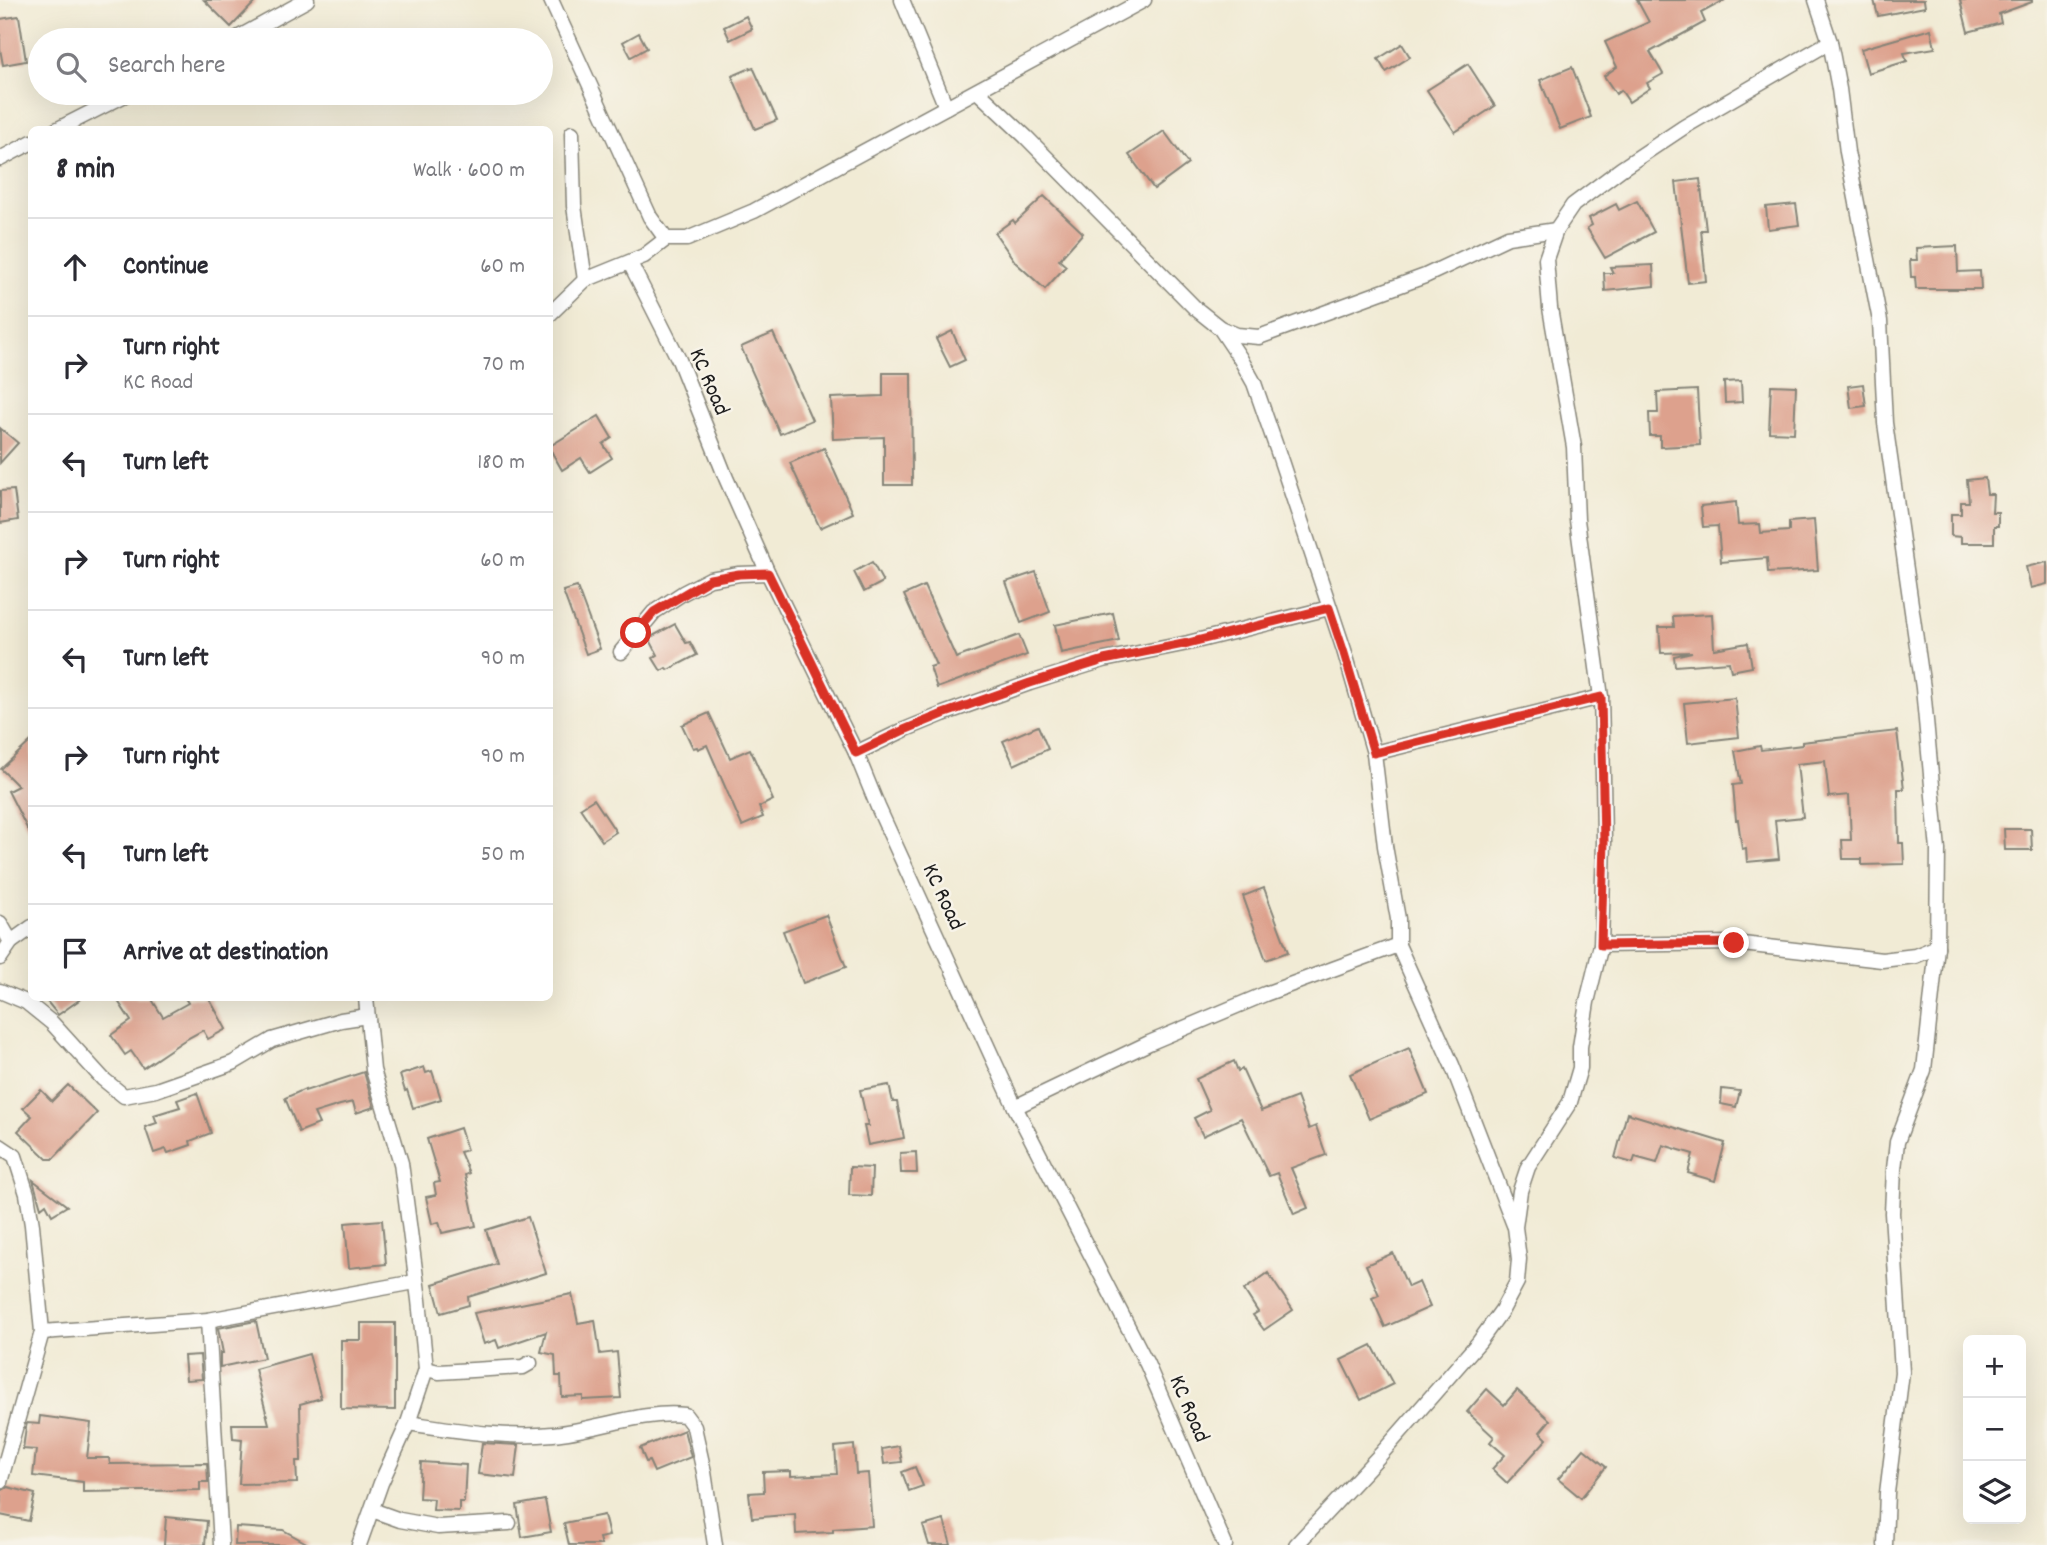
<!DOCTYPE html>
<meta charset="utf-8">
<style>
body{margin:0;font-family:Dekko,sans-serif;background:#f2f2f3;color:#2b2b33}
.controls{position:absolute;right:21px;bottom:21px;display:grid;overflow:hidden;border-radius:10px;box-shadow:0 7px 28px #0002}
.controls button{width:63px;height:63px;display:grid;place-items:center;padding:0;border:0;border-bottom:2px solid #e1e1e2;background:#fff;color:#2b2b33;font:35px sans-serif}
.stop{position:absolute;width:21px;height:21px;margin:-16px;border:5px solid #d93025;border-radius:50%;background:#fff}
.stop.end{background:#d93025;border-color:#fff;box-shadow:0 2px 7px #0008}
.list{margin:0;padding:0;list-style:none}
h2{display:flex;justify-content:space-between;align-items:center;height:91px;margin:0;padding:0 28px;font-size:30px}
h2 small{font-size:23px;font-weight:400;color:#7c7c81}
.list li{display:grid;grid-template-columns:46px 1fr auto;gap:21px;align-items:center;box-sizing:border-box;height:98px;padding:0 28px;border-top:2px solid #e1e1e2}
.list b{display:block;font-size:26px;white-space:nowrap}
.list p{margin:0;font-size:23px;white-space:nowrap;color:#7c7c81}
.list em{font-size:23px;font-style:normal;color:#7c7c81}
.icon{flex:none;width:38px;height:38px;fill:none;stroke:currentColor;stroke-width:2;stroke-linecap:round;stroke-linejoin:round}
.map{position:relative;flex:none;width:2047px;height:1545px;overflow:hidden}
.search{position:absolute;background:#fff;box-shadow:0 7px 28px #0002;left:28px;top:28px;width:525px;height:77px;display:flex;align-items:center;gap:18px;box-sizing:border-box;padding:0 24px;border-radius:38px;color:#7c7c81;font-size:26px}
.panel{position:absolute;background:#fff;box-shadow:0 7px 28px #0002;left:28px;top:126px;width:525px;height:875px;border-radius:10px}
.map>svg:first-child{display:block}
.building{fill:#dda18d}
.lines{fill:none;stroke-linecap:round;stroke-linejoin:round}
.street-casing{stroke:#868478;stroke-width:17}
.street{stroke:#fff;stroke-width:14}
.route{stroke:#d93025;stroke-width:9}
.labels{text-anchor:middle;stroke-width:5;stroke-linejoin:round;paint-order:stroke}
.street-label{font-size:23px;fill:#1c1c1c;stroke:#f7f3e8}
</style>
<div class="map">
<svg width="2047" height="1545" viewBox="0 0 2047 1545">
<rect width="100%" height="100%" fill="#f7f3e8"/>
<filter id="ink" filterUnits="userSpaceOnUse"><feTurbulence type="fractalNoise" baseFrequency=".0143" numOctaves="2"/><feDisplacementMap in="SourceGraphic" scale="14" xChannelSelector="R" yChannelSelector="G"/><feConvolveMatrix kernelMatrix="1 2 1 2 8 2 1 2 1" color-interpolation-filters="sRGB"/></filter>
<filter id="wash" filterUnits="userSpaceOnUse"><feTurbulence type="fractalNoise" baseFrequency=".00686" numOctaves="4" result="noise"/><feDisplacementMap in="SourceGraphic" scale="28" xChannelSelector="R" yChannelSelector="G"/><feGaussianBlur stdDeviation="1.57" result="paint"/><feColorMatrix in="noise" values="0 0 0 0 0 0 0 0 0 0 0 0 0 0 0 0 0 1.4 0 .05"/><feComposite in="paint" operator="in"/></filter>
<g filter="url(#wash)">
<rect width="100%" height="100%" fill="#f1ebd5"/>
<g id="blocks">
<!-- building -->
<g class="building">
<polygon points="204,0 257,0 231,27"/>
<polygon points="1637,0 1725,0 1701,13 1705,22 1650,52 1663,74 1647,83 1650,88 1629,102 1621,90 1616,94 1604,76 1617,67 1605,42 1649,22"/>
<polygon points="1874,0 1924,0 1925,7 1878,16"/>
<polygon points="1960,0 2032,0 2032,2 1999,14 2001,23 1968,32"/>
<polygon points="19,16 26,61 3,65 0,49 0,19"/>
<polygon points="746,16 752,29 730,40 724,27"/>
<polygon points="1931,29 1935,48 1904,53 1907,61 1868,73 1861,49"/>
<polygon points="639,33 647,48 631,57 623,42"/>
<polygon points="1402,44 1410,57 1386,72 1378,59"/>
<polygon points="1468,64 1495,106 1455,132 1427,90"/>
<polygon points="753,67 777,120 755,129 732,76"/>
<polygon points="1572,67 1591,117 1560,129 1540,80"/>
<polygon points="1164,131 1188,164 1154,189 1129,155"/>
<polygon points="1700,179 1706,230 1701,230 1706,281 1688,283 1676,182"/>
<polygon points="1044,196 1083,233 1059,260 1066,266 1045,289 1016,263 995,233 1013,220 1015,223"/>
<polygon points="1637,201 1654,232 1605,258 1587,228 1592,225 1589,218 1616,204 1619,210"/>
<polygon points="1796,204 1799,225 1768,229 1766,207"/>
<polygon points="1957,246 1958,272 1980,271 1981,289 1916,289 1915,277 1911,277 1910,260 1917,260 1916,248"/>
<polygon points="1653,265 1654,286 1605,291 1604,273 1613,273 1610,267"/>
<polygon points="952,331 965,360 950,367 936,339"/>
<polygon points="773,333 812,420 780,434 741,347"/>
<polygon points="883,373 911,373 912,485 884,485 884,437 833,439 831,398 883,396"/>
<polygon points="1741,381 1742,402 1725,403 1724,382"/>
<polygon points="1863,384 1866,406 1851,408 1848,386"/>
<polygon points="1771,385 1796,386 1794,433 1769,432"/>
<polygon points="1697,390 1700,445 1660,447 1660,436 1650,436 1649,413 1658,413 1657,392"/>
<polygon points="599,416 612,438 603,444 612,458 590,472 581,458 562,470 550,449 550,446"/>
<polygon points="0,428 18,443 0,463"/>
<polygon points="824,448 853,513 820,528 790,463"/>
<polygon points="1985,478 1987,494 1993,494 1992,512 1998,512 1998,526 1994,526 1994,543 1961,543 1961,537 1951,536 1951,514 1961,514 1961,502 1969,502 1967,480"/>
<polygon points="14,490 18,520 0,523 0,491"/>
<polygon points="1736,502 1738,525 1760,524 1761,533 1789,531 1789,522 1814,520 1818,570 1768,573 1767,558 1721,562 1718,526 1703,527 1701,506"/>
<polygon points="872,562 883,582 864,592 854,572"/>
<polygon points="2047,562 2047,584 2031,588 2026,567"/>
<polygon points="1036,572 1050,612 1021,623 1006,582"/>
<polygon points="924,586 956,658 1019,635 1027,655 937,688 930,667 936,665 904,595"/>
<polygon points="577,587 600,649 586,654 563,591"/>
<polygon points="1113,613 1119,641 1061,653 1055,625"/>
<polygon points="1712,614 1714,649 1748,643 1752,667 1731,671 1729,662 1675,666 1674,656 1692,652 1661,653 1659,627 1674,627 1673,616"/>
<polygon points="675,624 686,643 690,642 697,655 668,670 666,668 661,671 653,658 658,655 649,638"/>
<polygon points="1735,698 1739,737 1688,743 1684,703"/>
<polygon points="709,713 730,758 750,749 773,800 759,807 763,817 742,826 707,745 698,749 697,747 693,748 682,725"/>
<polygon points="1038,726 1048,749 1014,765 1003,741"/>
<polygon points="1897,731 1904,789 1898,789 1899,843 1903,843 1904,864 1862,865 1862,859 1843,859 1842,840 1851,840 1849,795 1829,797 1825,761 1797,764 1803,817 1775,820 1779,859 1747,862 1746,848 1742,849 1738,820 1736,820 1733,785 1741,784 1735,751 1760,746 1761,750 1802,745 1802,742"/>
<polygon points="32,740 32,838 8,791 18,786 1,769"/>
<polygon points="594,799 616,832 602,841 580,808"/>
<polygon points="2004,829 2031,829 2032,850 2005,850"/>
<polygon points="1264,888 1288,952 1266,960 1243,896"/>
<polygon points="826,915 846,967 803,983 783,931"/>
<polygon points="44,998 82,998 58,1015"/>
<polygon points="116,998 151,998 163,1017 188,1003 185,998 209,998 226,1029 208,1039 203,1030 183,1041 143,1068 131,1051 125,1055 111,1035 131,1021"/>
<polygon points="1409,1048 1428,1094 1369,1119 1350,1074"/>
<polygon points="1234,1061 1238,1071 1242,1069 1261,1111 1297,1097 1309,1129 1316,1126 1326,1155 1291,1168 1308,1208 1294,1214 1277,1173 1269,1176 1241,1118 1203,1136 1194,1118 1210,1110 1196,1079"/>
<polygon points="424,1067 426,1073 432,1071 441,1099 413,1108 407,1090 405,1091 400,1075"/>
<polygon points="364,1072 374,1107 356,1113 353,1102 340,1105 314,1113 319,1124 299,1132 285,1098 305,1089 305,1091"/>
<polygon points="68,1085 97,1113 53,1159 47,1159 18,1131 32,1116 23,1108 41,1090 52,1101"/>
<polygon points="889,1085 893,1102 897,1102 904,1138 868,1145 864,1126 868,1126 860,1090"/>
<polygon points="1722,1089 1740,1091 1736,1107 1721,1104"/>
<polygon points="197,1093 211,1133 190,1141 191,1145 168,1153 166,1149 154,1153 145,1127 157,1123 154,1115 180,1107 177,1100"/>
<polygon points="1627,1113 1725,1143 1715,1181 1688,1173 1693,1154 1663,1145 1657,1163 1635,1157 1633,1163 1615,1158"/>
<polygon points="460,1128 467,1150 460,1152 469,1173 465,1175 476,1226 442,1233 439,1222 432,1224 426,1197 436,1195 434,1183 440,1182 427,1139"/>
<polygon points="916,1152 917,1173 901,1173 900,1153"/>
<polygon points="850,1167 872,1168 871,1196 849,1195"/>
<polygon points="33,1180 42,1187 67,1206 52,1215 46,1204 41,1208"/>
<polygon points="528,1217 546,1273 468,1297 469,1305 441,1313 433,1284 497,1264 486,1230"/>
<polygon points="382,1220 386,1264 349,1268 345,1223"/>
<polygon points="1393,1253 1408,1287 1419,1282 1430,1307 1385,1327 1372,1298 1379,1295 1366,1265"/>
<polygon points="1268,1273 1293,1310 1264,1330 1253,1315 1258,1312 1244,1290"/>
<polygon points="572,1294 578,1323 595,1320 600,1354 617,1352 621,1398 583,1400 583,1396 562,1397 561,1376 556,1376 555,1355 541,1352 546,1332 499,1348 496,1340 484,1344 474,1313"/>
<polygon points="256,1321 264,1358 220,1367 220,1353 223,1353 218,1328"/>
<polygon points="361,1323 395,1323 395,1410 341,1409 341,1340 361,1340"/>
<polygon points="1372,1345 1393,1384 1361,1400 1341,1360"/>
<polygon points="309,1354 321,1398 300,1404 301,1461 296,1461 297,1483 239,1484 242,1439 233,1438 232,1424 269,1424 255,1369"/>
<polygon points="200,1355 202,1379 186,1380 184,1356"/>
<polygon points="1487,1389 1504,1405 1517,1390 1550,1420 1540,1432 1547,1439 1507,1483 1492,1469 1505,1455 1490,1442 1494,1437 1467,1412"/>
<polygon points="40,1416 91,1423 87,1458 109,1458 110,1464 207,1463 208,1482 200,1482 200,1490 83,1492 83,1482 33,1476 36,1450 23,1449 26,1427 27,1423 39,1424"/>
<polygon points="684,1430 691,1457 654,1472 649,1461 646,1462 640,1448"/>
<polygon points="482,1443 519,1445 515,1478 478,1474"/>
<polygon points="854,1445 856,1474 868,1473 872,1526 833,1529 833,1532 796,1534 795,1514 752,1518 749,1493 764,1492 763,1472 791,1471 791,1476 837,1474 835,1447"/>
<polygon points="899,1446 902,1462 884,1464 882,1449"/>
<polygon points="1584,1449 1606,1467 1581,1498 1558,1479"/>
<polygon points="421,1462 466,1465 464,1502 459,1502 459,1511 433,1510 434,1499 419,1498"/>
<polygon points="915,1467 923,1486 909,1491 902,1472"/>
<polygon points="8,1487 35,1494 29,1521 0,1515 1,1491"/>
<polygon points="545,1500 551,1532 522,1537 517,1505"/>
<polygon points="604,1515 609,1536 599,1538 601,1545 569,1545 564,1523"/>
<polygon points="166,1517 207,1521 205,1545 164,1545"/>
<polygon points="944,1520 951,1545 929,1545 923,1526"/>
<polygon points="236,1527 283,1530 310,1545 235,1545"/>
</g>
</g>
</g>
<g filter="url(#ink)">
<use href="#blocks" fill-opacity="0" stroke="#868478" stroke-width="2"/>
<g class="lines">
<!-- street casing -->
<g class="street-casing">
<g id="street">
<polyline points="551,0 650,217 666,239 687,239 754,211 1144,0"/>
<polyline points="902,0 946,107"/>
<polyline points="1816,0 1830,42 1839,89 1847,152 1880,321 1885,423 1923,688 1938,850 1937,947 1924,1070 1897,1142 1894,1169 1892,1213 1902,1372 1887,1493 1885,1545"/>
<polyline points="234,40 307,0"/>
<polyline points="977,91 1026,137 1195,308 1220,328 1240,358 1254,383 1278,452 1344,650 1374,753 1385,846 1398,919 1398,945 1452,1065 1514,1225"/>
<polyline points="56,130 129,93"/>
<polyline points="572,133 574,206 585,280"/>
<polyline points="0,159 32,142"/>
<polyline points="630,263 679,360 726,478 768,573 856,753 878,807 1015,1107 1147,1364 1225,1545"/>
<polyline points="550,314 585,280 644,256 666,239"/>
<polyline points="1220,328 1237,335 1259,337 1425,276 1508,237 1556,230"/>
<polyline points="621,652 654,612 683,593 710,579 739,574 768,573"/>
<polyline points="856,753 904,730 943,714 1030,683 1104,660 1188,643 1329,608"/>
<polyline points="1374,753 1601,697"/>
<polyline points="0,923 11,942"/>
<polyline points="1601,945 1734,943 1882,960 1915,956 1937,947"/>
<polyline points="0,958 11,942 32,927"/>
<polyline points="0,991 26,1002 52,1023 103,1079 124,1096 156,1090 233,1063 272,1040 341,1020 367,1016"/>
<polyline points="1015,1107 1149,1043 1265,994 1398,945"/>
<polyline points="0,1146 15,1156 27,1194 32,1225 42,1332 0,1482"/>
<polyline points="208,1320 221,1545"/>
<polyline points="42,1332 208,1320 415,1282"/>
<polyline points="426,1369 439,1372 523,1367 530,1363"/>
<path d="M408 1423C456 1430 505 1439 553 1434 595 1430 646 1410 685 1415L694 1427 704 1472 715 1545"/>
<polyline points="372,1510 400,1520 438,1527 509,1523"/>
<polyline points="359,1545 381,1483 408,1423 426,1369 419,1300 401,1163 373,1070 366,998"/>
<polyline points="1296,1545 1381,1454 1479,1342 1502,1310 1517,1282 1519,1259 1515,1227 1520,1191 1528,1167 1570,1102 1580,1068 1580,1047 1587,1002 1601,945 1604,842 1603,777 1601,697 1577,520 1574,447 1550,308 1546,259 1556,230 1573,205 1621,169 1684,127 1830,42"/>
</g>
</g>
<!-- street -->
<use href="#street" class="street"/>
</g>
</g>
<g class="lines" filter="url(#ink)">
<!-- route -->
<polyline class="route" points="636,633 654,612 710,579 739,574 768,573 856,753 904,730 943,714 1030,683 1104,660 1188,643 1329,608 1343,650 1374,753 1601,697 1604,842 1601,945 1734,943"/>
</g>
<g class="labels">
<!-- street labels -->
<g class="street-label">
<text transform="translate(711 381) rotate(67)" y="8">KC Road</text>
<text transform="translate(945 896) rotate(65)" y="8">KC Road</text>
<text transform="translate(1191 1408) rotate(67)" y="8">KC Road</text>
</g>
</g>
</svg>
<div class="controls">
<button>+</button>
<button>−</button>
<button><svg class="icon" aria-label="layers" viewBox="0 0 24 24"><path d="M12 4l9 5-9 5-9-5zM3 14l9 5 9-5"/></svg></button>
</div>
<div class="stop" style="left:636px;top:633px"></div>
<div class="stop end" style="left:1734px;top:943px"></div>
<div class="search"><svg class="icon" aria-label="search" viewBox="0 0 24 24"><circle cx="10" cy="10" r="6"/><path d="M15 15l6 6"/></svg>Search here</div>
<section class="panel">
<h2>8 min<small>Walk · 600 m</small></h2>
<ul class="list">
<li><svg class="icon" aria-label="ahead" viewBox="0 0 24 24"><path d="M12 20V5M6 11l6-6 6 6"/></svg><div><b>Continue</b></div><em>60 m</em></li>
<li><svg class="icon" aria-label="right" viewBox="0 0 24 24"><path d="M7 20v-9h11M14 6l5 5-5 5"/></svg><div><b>Turn right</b><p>KC Road</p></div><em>70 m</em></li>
<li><svg class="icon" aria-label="left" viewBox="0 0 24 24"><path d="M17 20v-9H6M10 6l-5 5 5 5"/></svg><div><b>Turn left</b></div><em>180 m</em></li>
<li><svg class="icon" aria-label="right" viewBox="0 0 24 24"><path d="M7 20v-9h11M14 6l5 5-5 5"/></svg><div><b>Turn right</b></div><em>60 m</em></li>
<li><svg class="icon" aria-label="left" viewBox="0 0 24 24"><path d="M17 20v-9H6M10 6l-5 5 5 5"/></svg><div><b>Turn left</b></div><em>90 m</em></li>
<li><svg class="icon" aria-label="right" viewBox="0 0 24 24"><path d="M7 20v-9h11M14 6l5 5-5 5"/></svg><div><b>Turn right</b></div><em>90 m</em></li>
<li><svg class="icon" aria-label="left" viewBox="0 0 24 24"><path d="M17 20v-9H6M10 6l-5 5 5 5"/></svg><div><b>Turn left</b></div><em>50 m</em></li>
<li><svg class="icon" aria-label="arrive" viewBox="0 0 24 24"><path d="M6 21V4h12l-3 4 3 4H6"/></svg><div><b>Arrive at destination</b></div></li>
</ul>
</section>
</div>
